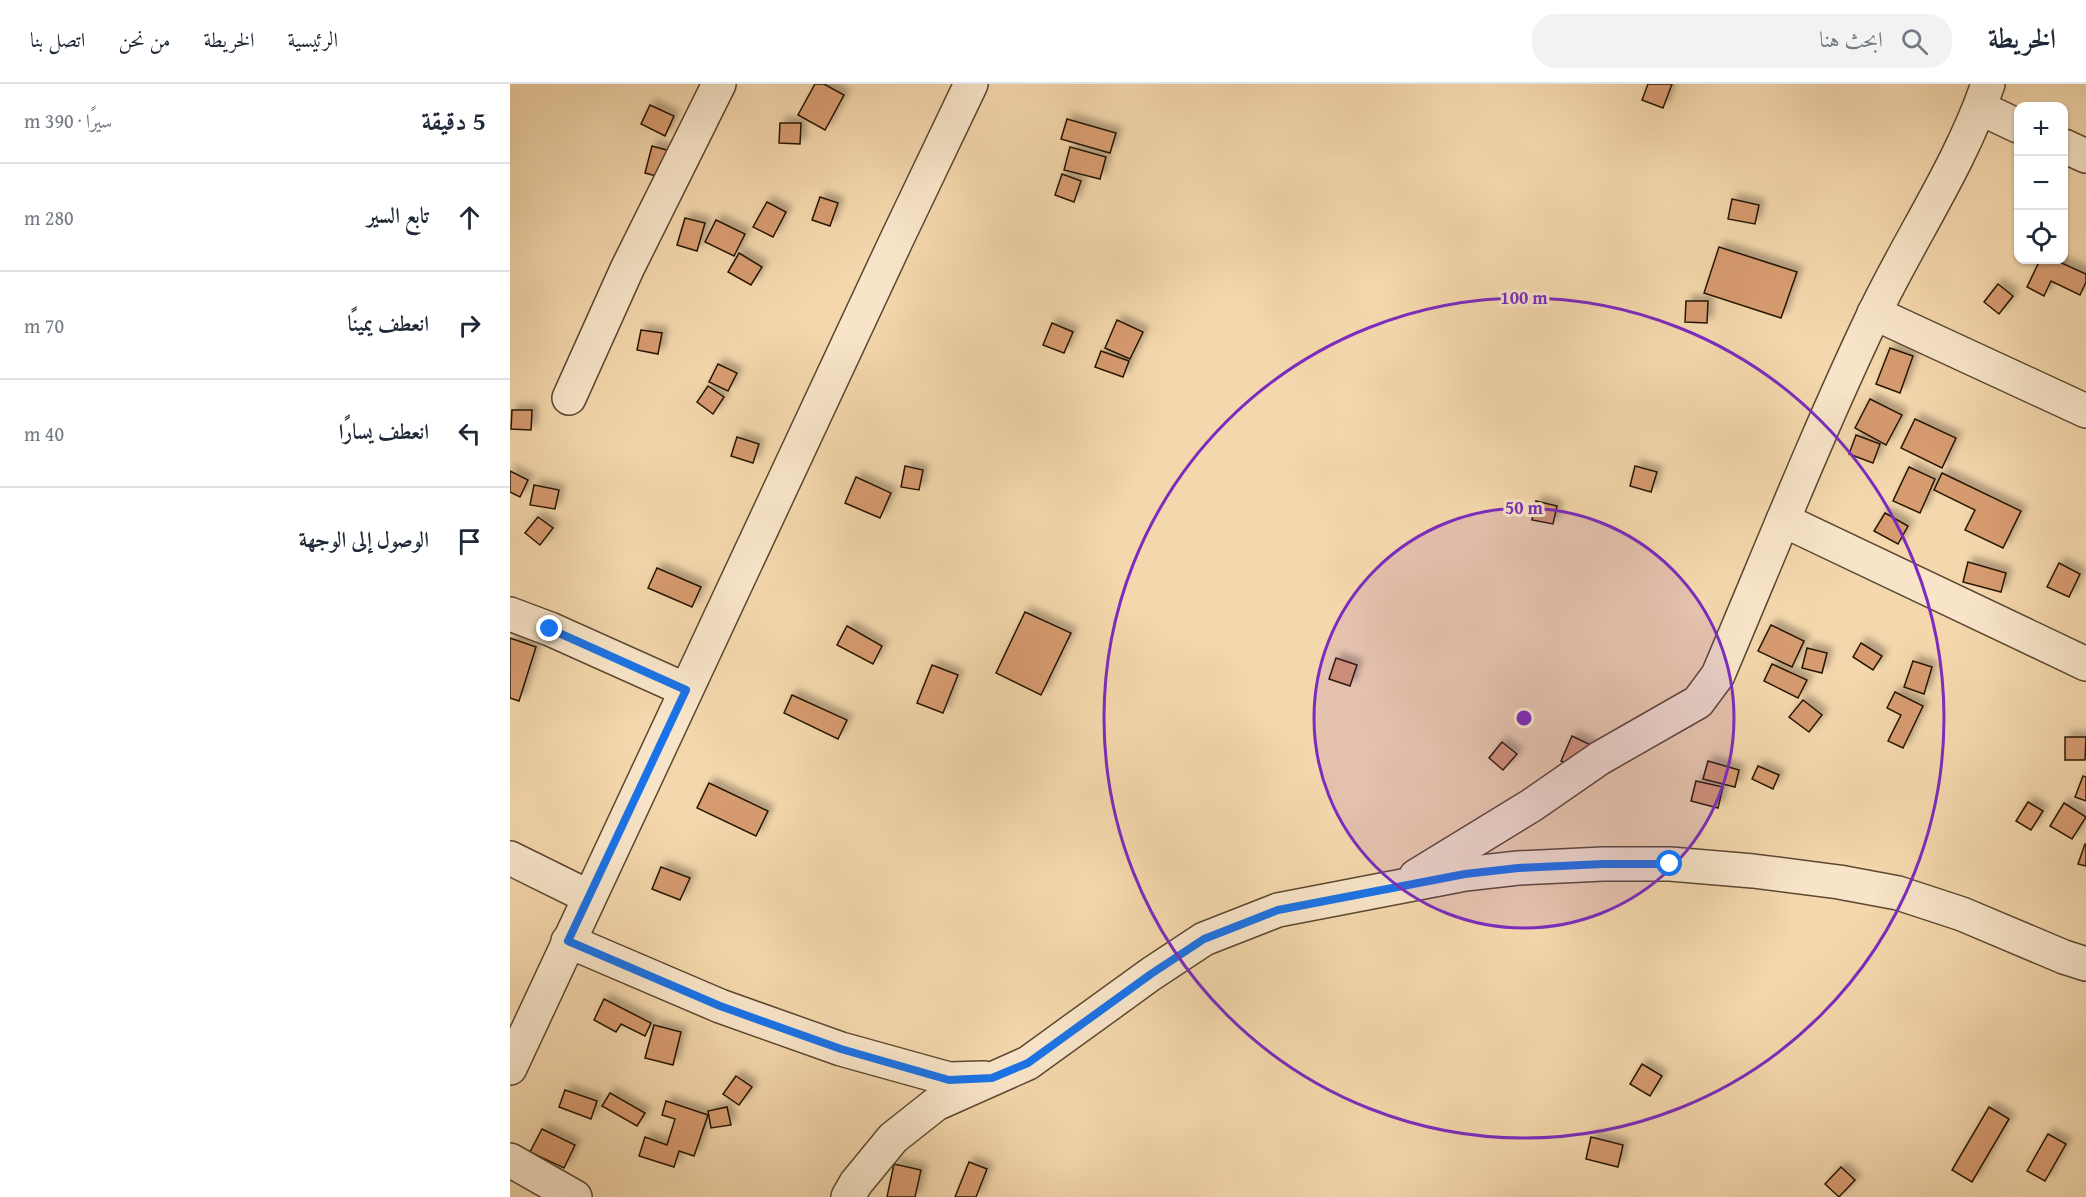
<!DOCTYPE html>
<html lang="ar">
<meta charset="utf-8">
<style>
body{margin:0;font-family:"Gentium Book Plus",Amiri,serif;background:#f2f2f3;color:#1f2937;direction:rtl}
.controls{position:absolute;right:18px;top:18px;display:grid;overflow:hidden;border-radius:12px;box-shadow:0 2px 4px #0004}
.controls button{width:54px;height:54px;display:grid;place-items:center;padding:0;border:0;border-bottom:2px solid #e0e1e3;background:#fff;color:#1f2937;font:30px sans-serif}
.stop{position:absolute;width:18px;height:18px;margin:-14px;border:4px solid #1a73e8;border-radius:50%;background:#fff}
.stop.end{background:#1a73e8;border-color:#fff;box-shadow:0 2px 6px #0008}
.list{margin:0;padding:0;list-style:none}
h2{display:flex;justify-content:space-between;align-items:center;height:78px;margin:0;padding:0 24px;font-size:26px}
h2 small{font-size:20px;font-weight:400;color:#747a83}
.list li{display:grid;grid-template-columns:39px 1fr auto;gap:18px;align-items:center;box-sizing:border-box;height:108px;padding:0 24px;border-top:2px solid #e0e1e3}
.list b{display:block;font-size:22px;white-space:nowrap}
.list em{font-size:20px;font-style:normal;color:#747a83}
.icon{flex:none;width:33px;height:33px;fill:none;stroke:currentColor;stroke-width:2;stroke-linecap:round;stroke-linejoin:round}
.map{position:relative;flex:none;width:1576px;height:1113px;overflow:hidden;direction:ltr}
header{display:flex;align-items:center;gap:36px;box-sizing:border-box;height:84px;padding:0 30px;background:#fff;border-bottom:2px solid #e0e1e3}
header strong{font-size:28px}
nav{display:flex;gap:33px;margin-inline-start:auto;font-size:21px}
.search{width:420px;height:54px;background:#f2f2f3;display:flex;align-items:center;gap:15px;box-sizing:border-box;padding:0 21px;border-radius:24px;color:#747a83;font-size:22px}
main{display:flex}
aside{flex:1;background:#fff}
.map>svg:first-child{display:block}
.building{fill:#d79b70;stroke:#281806;stroke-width:1.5;filter:url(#shadow)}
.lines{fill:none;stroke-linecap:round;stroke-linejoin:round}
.minor-casing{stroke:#5b4830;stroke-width:36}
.minor{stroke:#f8e5c9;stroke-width:33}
.route{stroke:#1a73e8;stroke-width:8}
.ring{fill:none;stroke:#7b2cbf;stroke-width:3}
.centre{fill:#7b2cbf;stroke:#f8e5c9;stroke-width:3}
.ring-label{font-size:18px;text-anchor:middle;font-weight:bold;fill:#7b2cbf;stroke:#f8e5c9;stroke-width:6;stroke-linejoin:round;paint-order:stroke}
</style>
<header>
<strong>الخريطة</strong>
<div class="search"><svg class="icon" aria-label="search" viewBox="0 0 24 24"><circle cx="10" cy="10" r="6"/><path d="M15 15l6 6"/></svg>ابحث هنا</div>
<nav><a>الرئيسية</a><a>الخريطة</a><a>من نحن</a><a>اتصل بنا</a></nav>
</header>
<main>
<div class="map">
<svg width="1576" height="1113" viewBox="0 0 1576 1113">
<defs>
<filter id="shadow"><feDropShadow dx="5.5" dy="-5.5" stdDeviation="3" flood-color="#0004"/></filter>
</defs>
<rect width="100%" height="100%" fill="#f4d7ac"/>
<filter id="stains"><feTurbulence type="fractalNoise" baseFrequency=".00333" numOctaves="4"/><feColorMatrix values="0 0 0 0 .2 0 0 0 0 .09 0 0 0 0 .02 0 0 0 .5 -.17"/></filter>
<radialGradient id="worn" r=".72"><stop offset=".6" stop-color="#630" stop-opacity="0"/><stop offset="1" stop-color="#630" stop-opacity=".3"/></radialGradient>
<!-- building -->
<g class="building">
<polygon points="305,0 314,0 334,11 315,46 288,31"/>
<polygon points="1138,0 1162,0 1153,24 1132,16"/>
<polygon points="140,21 164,32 155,52 131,40"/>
<polygon points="557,35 606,49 600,69 551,55"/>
<polygon points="270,39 291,39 290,60 269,59"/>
<polygon points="142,62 164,68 157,95 135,89"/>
<polygon points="560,63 596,73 590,95 554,86"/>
<polygon points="552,90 571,97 564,118 545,111"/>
<polygon points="310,113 328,119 320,142 302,136"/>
<polygon points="1222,115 1249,121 1245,140 1218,135"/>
<polygon points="257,118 276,128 263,153 243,143"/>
<polygon points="175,134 195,139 187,167 167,161"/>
<polygon points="206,136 235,150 224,172 195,158"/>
<polygon points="1209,163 1287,188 1271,234 1194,209"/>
<polygon points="229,169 252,183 241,201 218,188"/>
<polygon points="1530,176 1545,176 1576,190 1576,198 1570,211 1541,197 1534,212 1517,203"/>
<polygon points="1488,200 1503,212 1489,230 1474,218"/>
<polygon points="1176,217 1198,217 1197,239 1175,238"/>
<polygon points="607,236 633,248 620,275 595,264"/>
<polygon points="542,239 563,248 554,269 533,261"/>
<polygon points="131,246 152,249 148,270 127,266"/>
<polygon points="1380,264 1403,272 1390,309 1366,300"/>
<polygon points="591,267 619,277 613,293 585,283"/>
<polygon points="208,280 227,289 218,307 199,298"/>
<polygon points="198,302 214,313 203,330 187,318"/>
<polygon points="1360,315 1392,331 1376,361 1345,344"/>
<polygon points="2,326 22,326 21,346 1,345"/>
<polygon points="1405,335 1446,354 1432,384 1391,364"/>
<polygon points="1346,351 1370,360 1363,379 1339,370"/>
<polygon points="227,353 249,360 243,379 221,372"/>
<polygon points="395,382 413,386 409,406 391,403"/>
<polygon points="1125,382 1147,388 1141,408 1120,402"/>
<polygon points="1399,383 1425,395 1410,429 1383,417"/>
<polygon points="0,387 18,396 10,413 0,408"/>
<polygon points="1432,389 1511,427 1493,464 1455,446 1465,426 1424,406"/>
<polygon points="346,393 381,409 370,434 335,419"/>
<polygon points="24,401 49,406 45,425 20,421"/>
<polygon points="1026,417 1047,422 1043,440 1022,436"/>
<polygon points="1375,429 1398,442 1388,460 1364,447"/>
<polygon points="28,433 43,444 30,461 15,449"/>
<polygon points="1458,478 1496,489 1491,508 1453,498"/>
<polygon points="1549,479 1570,490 1559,513 1537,503"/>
<polygon points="147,484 191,503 182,523 138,504"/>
<polygon points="515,528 561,549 531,611 486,589"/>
<polygon points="1261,541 1294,557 1282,583 1248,567"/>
<polygon points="337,542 372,562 363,580 327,561"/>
<polygon points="0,554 26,563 9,617 0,614"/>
<polygon points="1351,559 1372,572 1363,586 1343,573"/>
<polygon points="1297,564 1317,569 1312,589 1292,584"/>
<polygon points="826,574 847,581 840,602 819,595"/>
<polygon points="1403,577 1422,583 1414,610 1394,603"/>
<polygon points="1262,580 1297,596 1288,614 1254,597"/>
<polygon points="422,581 448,591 433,629 407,619"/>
<polygon points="1385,608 1413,622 1393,664 1378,657 1391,631 1377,624"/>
<polygon points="282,611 337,636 328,655 274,629"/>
<polygon points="1293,616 1312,631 1299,648 1279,633"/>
<polygon points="1062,652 1083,662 1072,686 1051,677"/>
<polygon points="1555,653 1576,653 1575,676 1555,676"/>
<polygon points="992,658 1007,670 993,686 979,674"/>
<polygon points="1198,677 1229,686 1225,703 1193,695"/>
<polygon points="1248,682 1269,691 1263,705 1242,695"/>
<polygon points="1573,692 1576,693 1576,717 1565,713"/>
<polygon points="1186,697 1213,703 1208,724 1181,717"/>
<polygon points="199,699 258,727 246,752 187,724"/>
<polygon points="1518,718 1533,727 1521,746 1506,737"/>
<polygon points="1554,719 1576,733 1562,755 1540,742"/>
<polygon points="1575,760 1576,760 1576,782 1568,780"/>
<polygon points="151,783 180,794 170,816 142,805"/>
<polygon points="94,915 141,939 135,952 111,940 106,948 84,936"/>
<polygon points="144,941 171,948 163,981 135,974"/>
<polygon points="1132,980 1152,992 1140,1012 1120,1000"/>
<polygon points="226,992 242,1003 229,1021 213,1010"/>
<polygon points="55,1006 87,1017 81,1035 49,1023"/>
<polygon points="100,1009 135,1029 127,1042 92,1022"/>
<polygon points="156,1017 198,1031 184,1072 169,1067 164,1083 129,1072 135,1053 157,1061 165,1035 152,1031"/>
<polygon points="217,1023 221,1041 201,1044 198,1027"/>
<polygon points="1479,1023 1499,1035 1462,1098 1442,1086"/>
<polygon points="32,1045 65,1061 54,1084 20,1068"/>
<polygon points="1538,1050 1556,1060 1535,1097 1517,1087"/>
<polygon points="1081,1053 1113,1061 1108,1083 1076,1075"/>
<polygon points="459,1078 477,1085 466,1113 445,1113"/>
<polygon points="384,1080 411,1086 405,1113 377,1113"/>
<polygon points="1331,1083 1345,1096 1329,1113 1315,1100"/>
</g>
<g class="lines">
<!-- minor casing -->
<g class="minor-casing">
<g id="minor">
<polyline points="1470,24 1508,42"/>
<polyline points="1554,62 1576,72"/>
<polyline points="1364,229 1576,327"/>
<polyline points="59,314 117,185 209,0"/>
<polyline points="1273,436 1576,580"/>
<polyline points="0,530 40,545 176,606"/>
<polyline points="0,774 79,813"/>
<path d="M906 792 1022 721 1090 674 1188 618 1208 591C1259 471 1307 350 1363 232 1400 154 1450 82 1478 0"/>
<polyline points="58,857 210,922 331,965 439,995 474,994"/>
<polyline points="0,984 386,157 461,0"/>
<polyline points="0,1076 65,1113"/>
<polyline points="338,1113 346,1099 383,1054 426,1020 518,979 641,890 694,855 768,826 955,790 1008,784 1093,780 1160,780 1243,787 1329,798 1388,809 1452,830 1554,873 1576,880"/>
</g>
</g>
<!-- minor -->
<use href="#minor" class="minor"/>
</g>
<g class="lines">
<!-- route -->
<polyline class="route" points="40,545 176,606 58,857 210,922 331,965 439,996 482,994 518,979 641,890 694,855 768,826 955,790 1008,784 1093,780 1160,780"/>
</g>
<!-- distance rings -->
<circle cx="1014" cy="634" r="210" fill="#7b2cbf" fill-opacity=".12"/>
<g class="ring">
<circle cx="1014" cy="634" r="210"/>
<circle cx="1014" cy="634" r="420"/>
</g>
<circle cx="1014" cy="634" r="9" class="centre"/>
<g class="ring-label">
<text x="1014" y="220">100 m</text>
<text x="1014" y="430">50 m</text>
</g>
<rect width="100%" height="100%" filter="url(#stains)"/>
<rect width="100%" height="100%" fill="url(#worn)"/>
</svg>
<div class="controls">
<button>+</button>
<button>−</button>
<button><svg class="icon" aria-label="locate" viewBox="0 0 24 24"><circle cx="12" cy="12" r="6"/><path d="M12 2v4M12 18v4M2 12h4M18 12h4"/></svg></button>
</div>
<div class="stop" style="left:1160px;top:780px"></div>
<div class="stop end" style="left:40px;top:545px"></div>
</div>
<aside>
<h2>5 دقيقة<small>سيرًا · 390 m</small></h2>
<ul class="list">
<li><svg class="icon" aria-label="ahead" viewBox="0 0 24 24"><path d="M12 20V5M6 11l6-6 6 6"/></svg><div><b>تابع السير</b></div><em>280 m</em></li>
<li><svg class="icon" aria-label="right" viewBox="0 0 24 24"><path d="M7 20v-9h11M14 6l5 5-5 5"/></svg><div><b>انعطف يمينًا</b></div><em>70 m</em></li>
<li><svg class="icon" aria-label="left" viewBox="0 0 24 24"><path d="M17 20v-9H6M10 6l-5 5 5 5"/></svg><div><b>انعطف يسارًا</b></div><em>40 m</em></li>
<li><svg class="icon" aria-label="arrive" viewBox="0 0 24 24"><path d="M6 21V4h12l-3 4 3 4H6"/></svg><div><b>الوصول إلى الوجهة</b></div></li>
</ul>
</aside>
</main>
